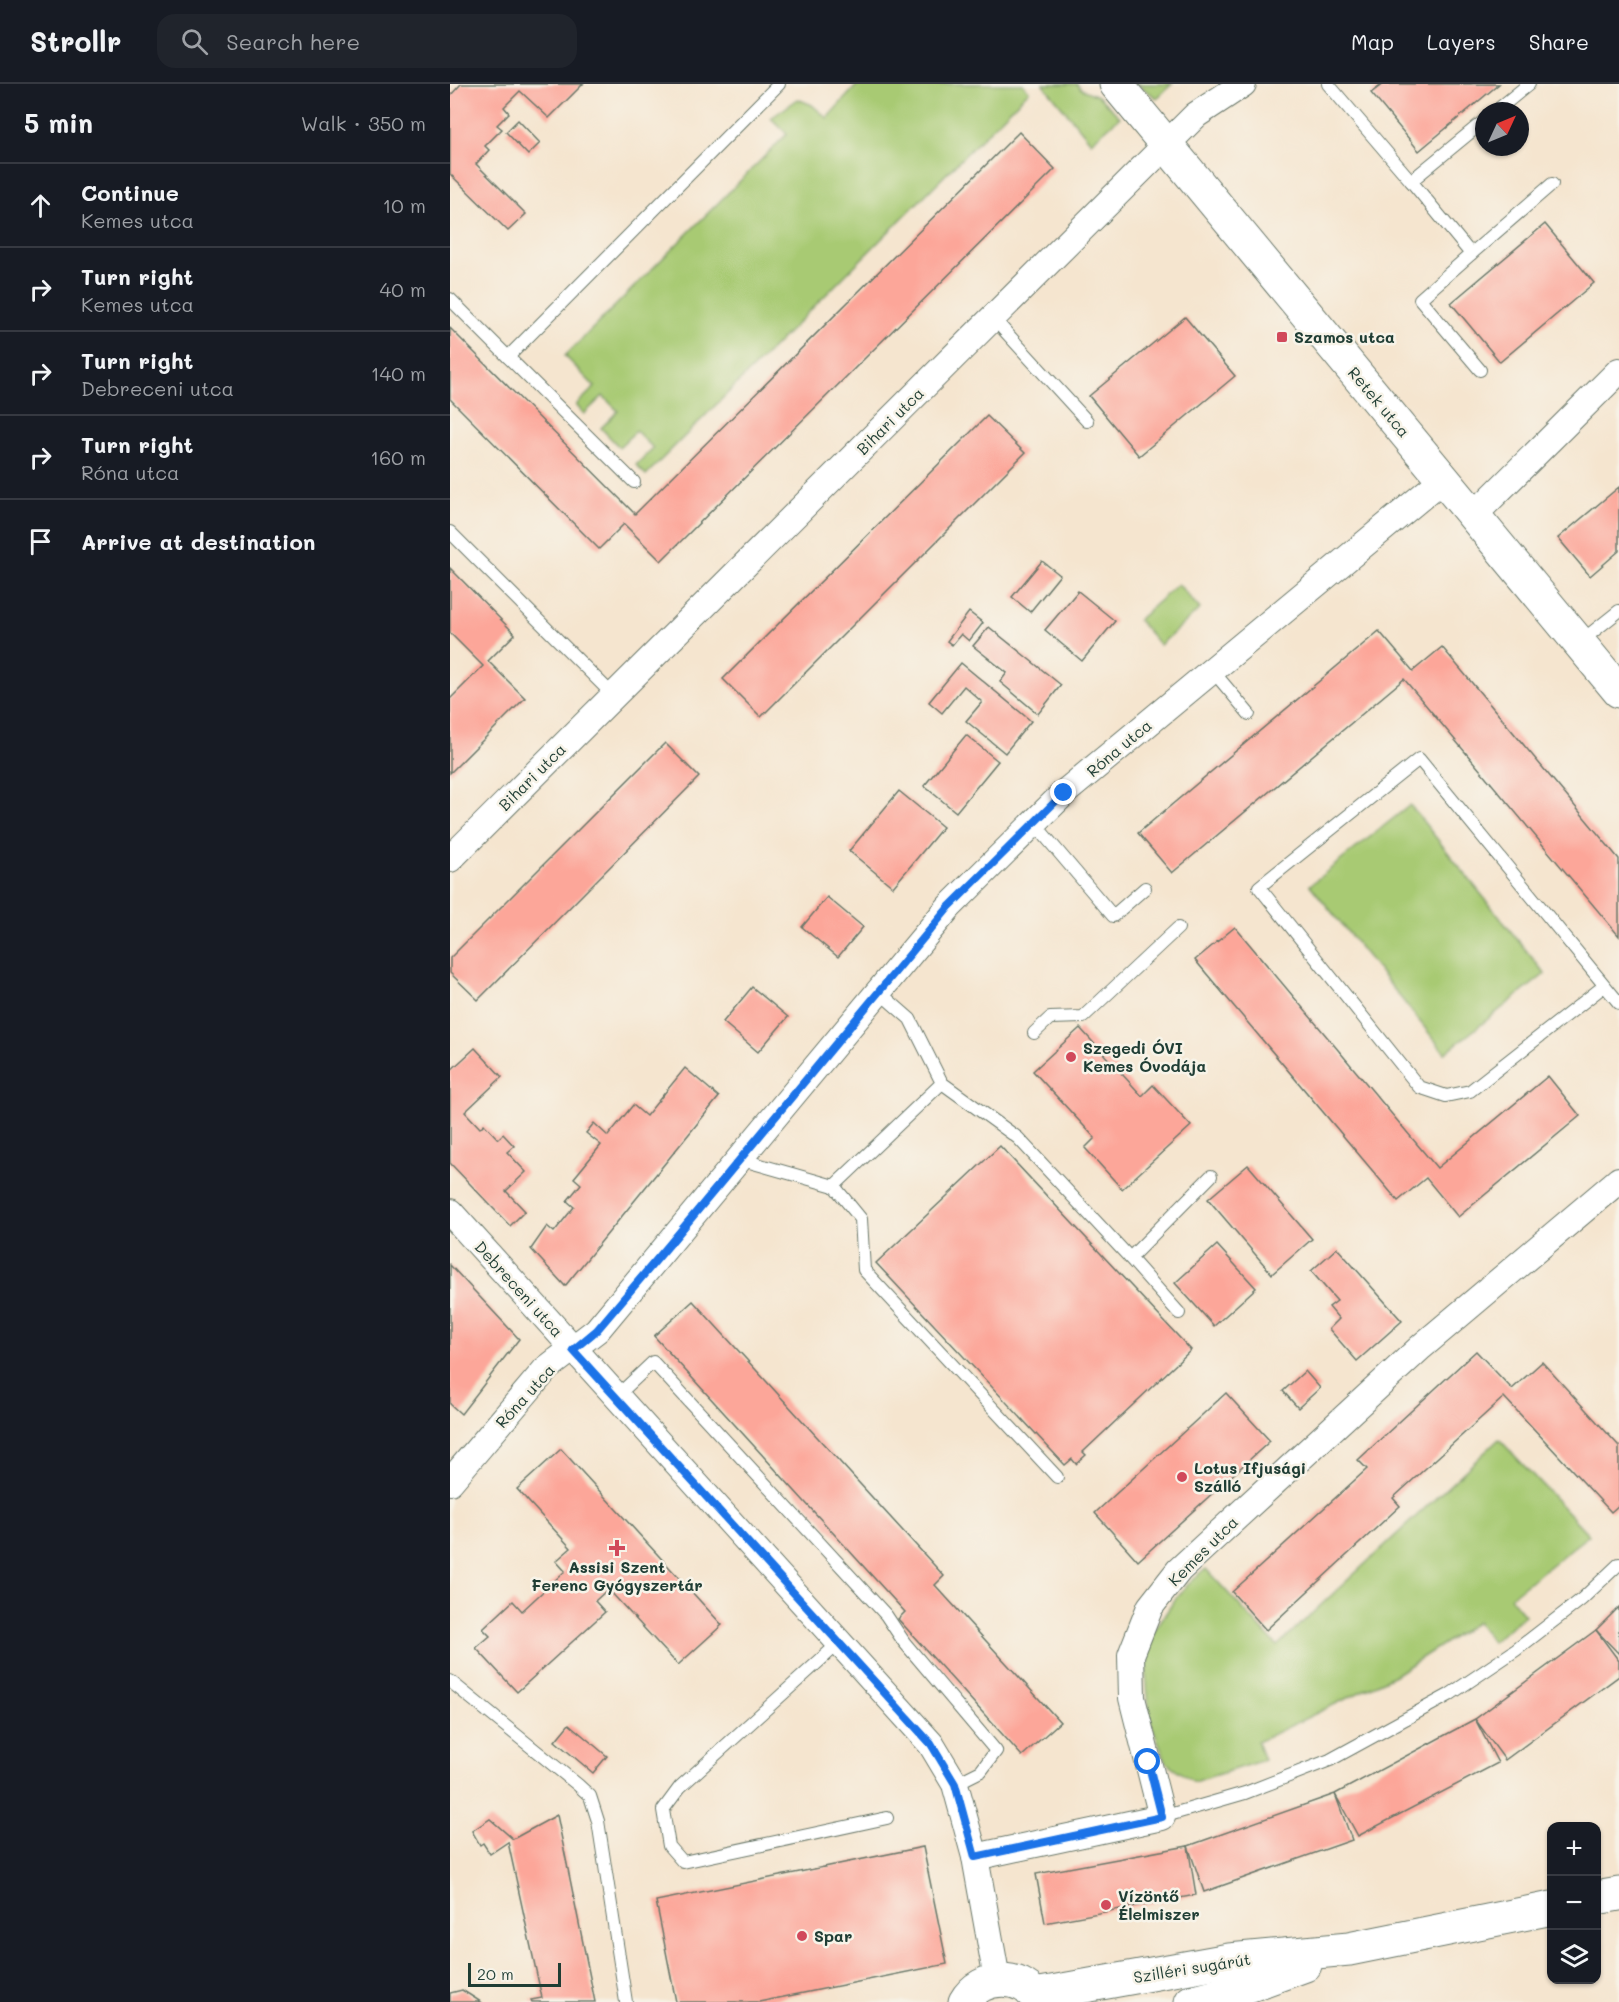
<!DOCTYPE html>
<meta charset="utf-8">
<style>
body{margin:0;font-family:Mali,sans-serif;background:#20242c;color:#f1f3f6}
.controls{position:absolute;right:18px;bottom:18px;display:grid;overflow:hidden;border-radius:12px;box-shadow:0 2px 4px #0004}
.controls button{width:54px;height:54px;display:grid;place-items:center;padding:0;border:0;border-bottom:2px solid #363941;background:#171b24;color:#f1f3f6;font:30px sans-serif}
.compass{position:absolute;left:1025px;top:18px;width:54px;height:54px;border-radius:50%;background:#171b24;box-shadow:0 2px 4px #0004;rotate:46deg}
.scale{position:absolute;left:18px;bottom:15px;width:93px;box-sizing:border-box;padding-left:6px;border:3px solid #1f3d34;border-top:0;font-size:16px;line-height:21px;white-space:nowrap;color:#1f3d34;-webkit-text-stroke:4px #f7f3e8;paint-order:stroke}
.stop{position:absolute;width:18px;height:18px;margin:-14px;border:4px solid #1a73e8;border-radius:50%;background:#fff}
.stop.end{background:#1a73e8;border-color:#fff;box-shadow:0 2px 6px #0008}
.list{margin:0;padding:0;list-style:none}
h2{display:flex;justify-content:space-between;align-items:center;height:78px;margin:0;padding:0 24px;font-size:26px}
h2 small{font-size:20px;font-weight:400;color:#9ea1a6}
.list li{display:grid;grid-template-columns:39px 1fr auto;gap:18px;align-items:center;box-sizing:border-box;height:84px;padding:0 24px;border-top:2px solid #363941}
.list b{display:block;font-size:22px;white-space:nowrap}
.list p{margin:0;font-size:20px;white-space:nowrap;color:#9ea1a6}
.list em{font-size:20px;font-style:normal;color:#9ea1a6}
.icon{flex:none;width:33px;height:33px;fill:none;stroke:currentColor;stroke-width:2;stroke-linecap:round;stroke-linejoin:round}
.map{position:relative;flex:none;width:1169px;height:1918px;overflow:hidden}
header{display:flex;align-items:center;gap:36px;box-sizing:border-box;height:84px;padding:0 30px;background:#171b24;border-bottom:2px solid #363941}
header strong{font-size:28px}
nav{display:flex;gap:33px;margin-inline-start:auto;font-size:21px}
.search{width:420px;height:54px;background:#20242c;display:flex;align-items:center;gap:15px;box-sizing:border-box;padding:0 21px;border-radius:18px;color:#9ea1a6;font-size:22px}
main{display:flex}
aside{flex:1;background:#171b24}
.map>svg:first-child{display:block}
.green{fill:#a8ca73;stroke:#648454;stroke-width:1.5}
.building{fill:#fca699}
.lines{fill:none;stroke-linecap:round;stroke-linejoin:round}
.lane-casing{stroke:#6a786a;stroke-width:14}
.street-casing{stroke:#6a786a;stroke-width:28}
.secondary-casing{stroke:#6a786a;stroke-width:35}
.lane{stroke:#fff;stroke-width:12}
.street{stroke:#fff;stroke-width:26}
.secondary{stroke:#fff;stroke-width:33}
.route{stroke:#1a73e8;stroke-width:8}
.poi-dot{fill:#d1495b;stroke:#f7f3e8;stroke-width:2}
.labels{text-anchor:middle;stroke-width:5;stroke-linejoin:round;paint-order:stroke}
.poi-label{font-size:16px;font-weight:bold;fill:#1f3d34;stroke:#f7f3e8;text-anchor:start}
.street-label{font-size:16px;fill:#1f3d34;stroke:#f7f3e8}
</style>
<header>
<strong>Strollr</strong>
<div class="search"><svg class="icon" aria-label="search" viewBox="0 0 24 24"><circle cx="10" cy="10" r="6"/><path d="M15 15l6 6"/></svg>Search here</div>
<nav><a>Map</a><a>Layers</a><a>Share</a></nav>
</header>
<main>
<aside>
<h2>5 min<small>Walk · 350 m</small></h2>
<ul class="list">
<li><svg class="icon" aria-label="ahead" viewBox="0 0 24 24"><path d="M12 20V5M6 11l6-6 6 6"/></svg><div><b>Continue</b><p>Kemes utca</p></div><em>10 m</em></li>
<li><svg class="icon" aria-label="right" viewBox="0 0 24 24"><path d="M7 20v-9h11M14 6l5 5-5 5"/></svg><div><b>Turn right</b><p>Kemes utca</p></div><em>40 m</em></li>
<li><svg class="icon" aria-label="right" viewBox="0 0 24 24"><path d="M7 20v-9h11M14 6l5 5-5 5"/></svg><div><b>Turn right</b><p>Debreceni utca</p></div><em>140 m</em></li>
<li><svg class="icon" aria-label="right" viewBox="0 0 24 24"><path d="M7 20v-9h11M14 6l5 5-5 5"/></svg><div><b>Turn right</b><p>Róna utca</p></div><em>160 m</em></li>
<li><svg class="icon" aria-label="arrive" viewBox="0 0 24 24"><path d="M6 21V4h12l-3 4 3 4H6"/></svg><div><b>Arrive at destination</b></div></li>
</ul>
</aside>
<div class="map">
<svg width="1169" height="1918" viewBox="0 0 1169 1918">
<rect width="100%" height="100%" fill="#f7f3e8"/>
<filter id="ink" filterUnits="userSpaceOnUse"><feTurbulence type="fractalNoise" baseFrequency=".0167" numOctaves="2"/><feDisplacementMap in="SourceGraphic" scale="12" xChannelSelector="R" yChannelSelector="G"/><feConvolveMatrix kernelMatrix="1 2 1 2 8 2 1 2 1" color-interpolation-filters="sRGB"/></filter>
<filter id="wash" filterUnits="userSpaceOnUse"><feTurbulence type="fractalNoise" baseFrequency=".008" numOctaves="4" result="noise"/><feDisplacementMap in="SourceGraphic" scale="24" xChannelSelector="R" yChannelSelector="G"/><feGaussianBlur stdDeviation="1.35" result="paint"/><feColorMatrix in="noise" values="0 0 0 0 0 0 0 0 0 0 0 0 0 0 0 0 0 1.4 0 .05"/><feComposite in="paint" operator="in"/></filter>
<g filter="url(#wash)">
<rect width="100%" height="100%" fill="#f5e5cf"/>
<!-- green -->
<g class="green">
<polygon points="408,0 573,0 579,7 196,391 186,381 203,364 186,347 169,363 151,344 168,327 153,312 134,330 126,321 145,303 115,272 337,50 321,34 348,15 362,21 377,34"/>
<polygon points="593,0 627,0 631,5 648,12 670,33 641,58"/>
<polygon points="687,0 722,0 707,14"/>
<polygon points="728,500 750,525 710,561 688,536"/>
<polygon points="960,721 1095,890 995,969 860,801"/>
<polygon points="1049,1355 1139,1451 1060,1513 1075,1531 1042,1558 1027,1538 945,1591 807,1658 814,1676 744,1698 717,1679 700,1637 696,1591 702,1550 726,1514 744,1494 756,1485 827,1562"/>
</g>
<g id="blocks">
<!-- building -->
<g class="building">
<polygon points="11,0 133,0 99,34 70,7 54,23 59,29 47,41 52,45 35,62 39,66 26,80 76,130 58,147 0,90 0,12"/>
<polygon points="933,0 1049,0 969,67 921,9"/>
<polygon points="68,36 90,59 78,71 56,48"/>
<polygon points="569,48 605,85 211,477 174,440 149,465 0,315 0,244 185,430"/>
<polygon points="1095,140 1144,199 1050,278 1001,219"/>
<polygon points="735,233 785,292 689,372 639,312"/>
<polygon points="537,332 575,369 311,633 273,595"/>
<polygon points="1169,403 1169,467 1140,492 1108,454"/>
<polygon points="592,477 610,491 580,528 562,513"/>
<polygon points="0,484 65,550 38,577 75,614 0,689 0,615 33,582 0,549"/>
<polygon points="628,507 665,537 632,577 595,546"/>
<polygon points="519,528 533,539 519,557 511,550 502,561 497,557"/>
<polygon points="539,543 611,601 588,630 550,598 557,589 523,562"/>
<polygon points="929,547 963,587 992,563 1169,775 1169,852 954,595 722,789 688,749"/>
<polygon points="511,579 581,637 555,669 516,637 532,618 514,602 492,629 479,618"/>
<polygon points="516,651 548,677 506,728 474,702"/>
<polygon points="215,659 249,693 28,916 0,889 0,874"/>
<polygon points="449,707 493,743 443,803 399,767"/>
<polygon points="377,813 413,843 388,873 352,843"/>
<polygon points="785,843 987,1084 1098,992 1130,1032 1008,1133 976,1094 948,1117 745,876"/>
<polygon points="302,903 338,933 308,968 273,938"/>
<polygon points="630,944 692,1012 703,1001 741,1042 672,1105 635,1064 645,1054 583,987"/>
<polygon points="25,964 52,993 15,1028 30,1044 34,1040 48,1055 53,1050 64,1062 57,1068 76,1088 56,1107 75,1127 60,1142 0,1079 0,987"/>
<polygon points="235,984 269,1013 115,1202 81,1165 97,1142 104,1148 124,1123 117,1117 131,1100 124,1094 151,1061 136,1049 144,1039 158,1052 183,1021 196,1032"/>
<polygon points="550,1062 741,1266 633,1368 636,1371 626,1380 622,1375 615,1381 426,1179"/>
<polygon points="798,1081 862,1155 822,1190 758,1115"/>
<polygon points="767,1161 806,1204 764,1242 725,1199"/>
<polygon points="887,1164 952,1237 907,1277 879,1245 889,1235 879,1223 887,1217 861,1187"/>
<polygon points="0,1181 69,1255 11,1330 0,1320"/>
<polygon points="243,1217 494,1492 485,1501 610,1638 572,1672 448,1535 455,1528 204,1252"/>
<polygon points="1026,1267 1062,1305 1092,1278 1169,1362 1169,1421 1161,1428 1054,1313 943,1414 950,1422 816,1546 782,1508 917,1385 908,1376"/>
<polygon points="855,1287 870,1304 848,1324 833,1307"/>
<polygon points="776,1309 820,1357 688,1477 645,1429"/>
<polygon points="111,1365 272,1541 228,1581 158,1505 145,1517 155,1528 67,1608 26,1564 40,1552 33,1545 63,1517 72,1527 115,1487 106,1477 121,1464 67,1405"/>
<polygon points="1169,1523 1169,1570 1146,1546"/>
<polygon points="1146,1546 1169,1577 1169,1592 1055,1676 1025,1635 1048,1679 908,1752 885,1710 902,1756 754,1808 738,1762 885,1710 1025,1635"/>
<polygon points="119,1640 157,1672 143,1689 105,1657"/>
<polygon points="107,1731 145,1918 82,1918 81,1916 92,1914 58,1758 40,1770 33,1759 30,1761 22,1747 40,1735 63,1755"/>
<polygon points="738,1762 746,1811 595,1839 586,1790"/>
<polygon points="473,1763 497,1880 309,1918 226,1918 206,1817"/>
<polygon points="12,1906 31,1918 0,1918 0,1909"/>
</g>
</g>
</g>
<g filter="url(#ink)">
<use href="#blocks" fill-opacity="0" stroke="#6a786a" stroke-width="1.5"/>
<g class="lines">
<!-- lane casing -->
<g class="lane-casing">
<g id="lane">
<polyline points="878,0 961,97 1034,37"/>
<polyline points="1046,27 1079,0"/>
<polyline points="961,97 1021,170 970,215 1030,286"/>
<polyline points="1021,170 1102,100"/>
<polyline points="0,215 58,273 329,0"/>
<polyline points="543,234 637,337"/>
<polyline points="58,273 184,398"/>
<polyline points="0,448 163,611"/>
<polyline points="1130,558 1169,527"/>
<polyline points="762,586 799,630"/>
<polyline points="584,739 663,832 695,804"/>
<polyline points="1154,902 1020,1007 996,1012 969,1003 809,803 969,675 1169,919"/>
<polyline points="584,949 600,934 633,933 728,844"/>
<polyline points="492,999 568,1054 680,1174 761,1092"/>
<polyline points="289,1075 384,1102 492,999 460,935 428,907"/>
<polyline points="384,1102 411,1135 414,1186 607,1393"/>
<polyline points="680,1174 729,1229"/>
<polyline points="166,1313 203,1278 436,1531 454,1558 546,1667 531,1687 505,1700"/>
<polyline points="389,1559 230,1703 213,1726 219,1762 233,1778 437,1734"/>
<polyline points="0,1597 128,1701 140,1712 148,1737 176,1918"/>
<polyline points="712,1733 795,1709 880,1676 999,1611 1066,1566 1132,1515 1169,1480"/>
</g>
</g>
<!-- street casing -->
<g class="street-casing">
<g id="street">
<polyline points="1023,432 1169,287"/>
<polyline points="0,775 746,31 793,0"/>
<polyline points="0,1128 481,1660 505,1700 525,1773 547,1895"/>
<polyline points="0,1398 96,1285 147,1246 499,823 614,709 993,395"/>
<polyline points="525,1773 712,1733 682,1614 681,1571 700,1523 729,1486 971,1263 1169,1096"/>
</g>
</g>
<!-- secondary casing -->
<g class="secondary-casing">
<g id="secondary">
<polyline points="666,0 1169,607"/>
<polyline points="1146,1814 1169,1810"/>
<polyline points="585,1911 779,1876 899,1865 1102,1824"/>
<path d="M515 1918C531 1889 574 1889 589 1918"/>
<polyline points="741,1918 787,1906 855,1881"/>
</g>
</g>
<!-- lane -->
<use href="#lane" class="lane"/>
<!-- street -->
<use href="#street" class="street"/>
<!-- secondary -->
<use href="#secondary" class="secondary"/>
</g>
</g>
<g class="lines" filter="url(#ink)">
<!-- route -->
<polyline class="route" points="614,709 499,823 219,1161 147,1246 123,1266 481,1660 505,1700 525,1773 712,1733 698,1678"/>
</g>
<!-- markers -->
<g class="poi-dot">
<rect x="826" y="247" width="12" height="12" rx="3"/>
<circle cx="621" cy="973" r="6"/>
<circle cx="732" cy="1393" r="6"/>
<path d="M164 1455h6v6h6v6h-6v6h-6v-6h-6v-6h6z"/>
<circle cx="656" cy="1821" r="6"/>
<circle cx="352" cy="1852" r="6"/>
</g>
<g class="labels">
<!-- poi labels -->
<g class="poi-label">
<text x="844" y="259">Szamos utca</text>
<text x="633" y="970">Szegedi ÓVI<tspan x="633" dy="18">Kemes Óvodája</tspan></text>
<text x="744" y="1390">Lotus Ifjusági<tspan x="744" dy="18">Szálló</tspan></text>
<text x="167" y="1489" text-anchor="middle">Assisi Szent<tspan x="167" dy="18">Ferenc Gyógyszertár</tspan></text>
<text x="668" y="1818">Vízöntő<tspan x="668" dy="18">Élelmiszer</tspan></text>
<text x="364" y="1858">Spar</text>
</g>
<!-- street labels -->
<g class="street-label">
<text transform="translate(929 318) rotate(50)" y="6">Retek utca</text>
<text transform="translate(440 337) rotate(-45)" y="6">Bihari utca</text>
<text transform="translate(669 664) rotate(-40)" y="6">Róna utca</text>
<text transform="translate(82 693) rotate(-45)" y="6">Bihari utca</text>
<text transform="translate(69 1205) rotate(48)" y="6">Debreceni utca</text>
<text transform="translate(75 1312) rotate(-48)" y="6">Róna utca</text>
<text transform="translate(753 1467) rotate(-45)" y="6">Kemes utca</text>
<text transform="translate(742 1884) rotate(-9)" y="6">Szilléri sugárút</text>
</g>
</g>
</svg>
<div class="controls">
<button>+</button>
<button>−</button>
<button><svg class="icon" aria-label="layers" viewBox="0 0 24 24"><path d="M12 4l9 5-9 5-9-5zM3 14l9 5 9-5"/></svg></button>
</div>
<svg class="compass" viewBox="-18 -18 36 36"><path d="M0-13l5 13h-10z" fill="#e53935"/><path d="M0 13l5-13h-10z" fill="#9ea1a6"/></svg>
<div class="scale">20 m</div>
<div class="stop" style="left:698px;top:1678px"></div>
<div class="stop end" style="left:614px;top:709px"></div>
</div>
</main>
